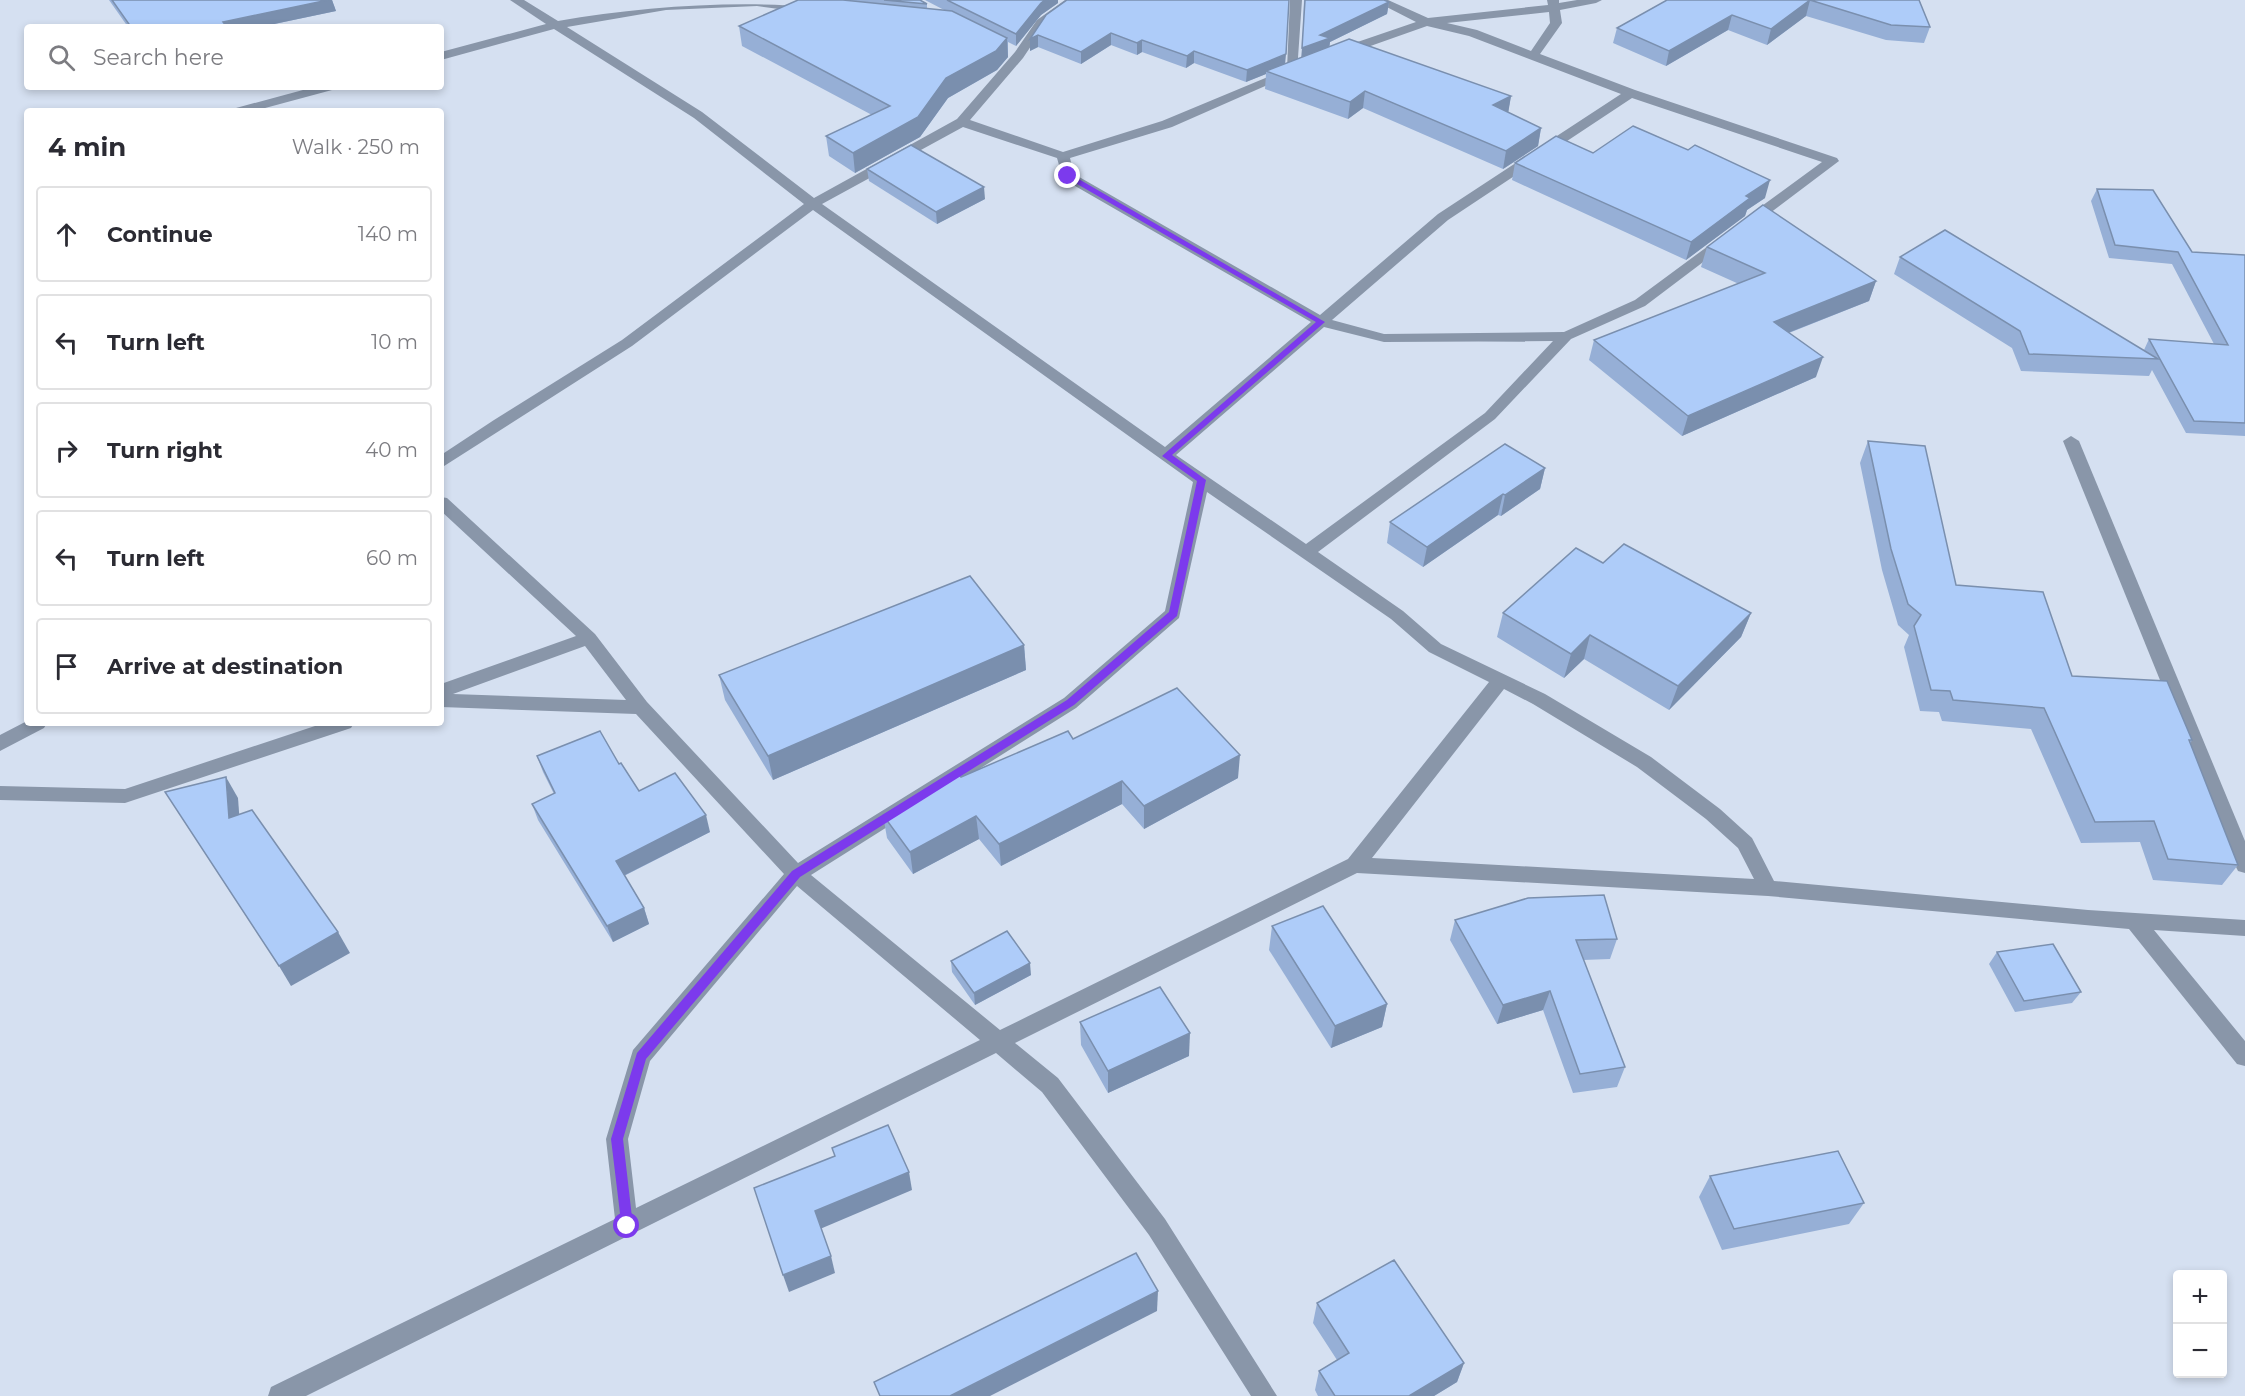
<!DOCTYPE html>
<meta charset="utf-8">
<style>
body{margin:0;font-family:Montserrat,sans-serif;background:#f2f2f3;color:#2b2b33}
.controls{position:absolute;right:18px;bottom:18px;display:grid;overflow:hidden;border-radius:6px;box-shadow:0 3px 9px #0003}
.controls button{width:54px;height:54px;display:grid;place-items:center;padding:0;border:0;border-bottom:2px solid #e1e1e2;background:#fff;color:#2b2b33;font:30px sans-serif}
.stop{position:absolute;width:18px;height:18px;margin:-14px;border:4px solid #7c3aed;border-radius:50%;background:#fff}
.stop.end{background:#7c3aed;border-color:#fff;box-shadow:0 2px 6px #0008}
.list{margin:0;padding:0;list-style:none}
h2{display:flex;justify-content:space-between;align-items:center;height:78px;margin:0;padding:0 24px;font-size:26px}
h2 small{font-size:20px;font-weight:400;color:#7c7c81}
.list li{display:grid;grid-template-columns:39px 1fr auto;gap:18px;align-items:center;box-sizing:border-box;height:96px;margin:0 12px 12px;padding:0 12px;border:2px solid #e1e1e2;border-radius:6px}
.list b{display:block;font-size:22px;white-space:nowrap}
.list em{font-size:20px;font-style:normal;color:#7c7c81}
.icon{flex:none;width:33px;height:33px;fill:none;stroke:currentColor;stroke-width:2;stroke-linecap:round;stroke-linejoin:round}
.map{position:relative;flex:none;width:2245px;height:1396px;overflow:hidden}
.search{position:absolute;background:#fff;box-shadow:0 3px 9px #0003;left:24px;top:24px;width:420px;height:66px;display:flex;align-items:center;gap:15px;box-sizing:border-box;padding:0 21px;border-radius:6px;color:#7c7c81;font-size:22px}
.panel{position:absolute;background:#fff;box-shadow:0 3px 9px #0003;left:24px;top:108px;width:420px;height:618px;border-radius:6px}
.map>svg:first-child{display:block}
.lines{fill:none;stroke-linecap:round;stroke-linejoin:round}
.lane{fill:#8996a9;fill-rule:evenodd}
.street{fill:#8996a9;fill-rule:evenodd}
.wall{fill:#96afd6}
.shaded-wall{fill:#7a8fae}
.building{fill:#aeccf9;stroke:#7a8fae;stroke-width:1.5}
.route{fill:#7c3aed}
</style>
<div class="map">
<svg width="2245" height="1396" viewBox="0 0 2245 1396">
<rect width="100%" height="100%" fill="#d5e0f1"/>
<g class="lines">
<!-- lane -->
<polygon class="lane" points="2071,436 2079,441 2245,841 2245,873 2238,871 2235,865 2063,441"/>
<!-- street -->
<g class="street">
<path d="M510 0H524L558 21C638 7 733 0 813 7L815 9 809 13 757 6 666 10 567 27 702 112 814 198 957 119 1015 52 1037 20 1065 0H1079L1045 25 1023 58 970 120 1063 152 1162 121 1287 69 1290 0H1302L1297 72 1172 127 1070 158 1074 174 1320 315 1438 214 1621 94 1469 36 1427 26 1345 55H1337V49L1416 22 1373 0H1388L1428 18 1548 5 1547 0H1559V3L1577 0H1602L1596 3 1560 10 1562 23 1540 54 1635 90 1837 158 1839 161 1754 225H1744L1742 222 1744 219 1822 162 1632 98 1448 220 1332 320 1384 334 1564 332 1635 300 1719 238H1729L1731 241 1645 306 1571 339 1495 419 1318 552 1403 611 1441 644 1545 694 1651 757 1720 809 1752 838 1774 881 2088 910 2245 920V936L2154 930 2245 1041V1066L2237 1064 2129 929 1768 896 1357 873 1015 1043 1058 1078 1165 1219 1277 1396H1251L1149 1235 1042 1092 996 1053 306 1396H268L271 1387 615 1219 606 1139 633 1050 784 874 636 714 441 707V684L576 636 441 511V497L447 498 595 634 647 702 798 863 1064 698 1165 611 1193 482 813 210 632 346 441 468V455L494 420 622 340 804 204 694 118 554 29 441 60V52L546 24ZM1549 12 1550 23 1531 51 1477 30 1447 23ZM963 127 1057 158 1063 179 1311 322 1165 447 822 204ZM1324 327 1384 342 1553 341 1485 413 1306 544 1176 455ZM1207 492 1391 619 1429 652 1489 682 1348 859 1000 1030 811 875 1076 708 1179 618ZM585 646 626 700 453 694ZM1504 689 1533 704 1637 767 1706 819 1738 848 1754 879 1372 858ZM797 886 980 1040 636 1208 628 1139 650 1061Z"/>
<polygon points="314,87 334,87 332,90 254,111 234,111 236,108"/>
<polygon points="27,721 27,723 47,723 44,728 0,751 0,735"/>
<polygon points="324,723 354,723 351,728 125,803 0,800 0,786 125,789"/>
</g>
</g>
<!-- wall -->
<g class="wall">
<polygon points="109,0 332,0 336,11 260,27 128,27"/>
<polygon points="798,0 920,0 927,4 927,9 946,11 925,0 1058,0 1058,3 1041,15 1016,46 1008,42 1008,57 997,70 948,98 920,137 855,173 829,156 826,136 872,115 742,46 739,26"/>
<polygon points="1304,0 1384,0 1389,2 1387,14 1330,42 1329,47 1511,96 1508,112 1541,128 1538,146 1503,169 1363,108 1348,119 1265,89 1266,74 1246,82 1194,63 1186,68 1142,52 1137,55 1111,45 1081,64 1038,47 1030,51 1046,15 1285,64 1302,57"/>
<polygon points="1667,0 1919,0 1930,27 1924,43 1886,40 1806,16 1767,45 1728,30 1666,66 1613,43 1617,28"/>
<polygon points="1593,153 1765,198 1747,210 1745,216 1686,260 1512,180 1515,163"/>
<polygon points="867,169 985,199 937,224 869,181"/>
<polygon points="2097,189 2192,252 2245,255 2245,436 2186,433 2152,370 2149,376 2021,371 2012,348 1894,274 1900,257 2144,350 2149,339 2214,344 2172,264 2109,258 2091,201"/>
<polygon points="1707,247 1876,281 1869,301 1789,333 1816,377 1682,436 1589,360 1594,340 1739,284 1701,267"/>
<polygon points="1868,441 1956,585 2072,676 2192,740 2190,744 2238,865 2222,885 2153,880 2140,842 2081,843 2031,729 1942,721 1939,712 1920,711 1904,647 1909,635 1898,625 1882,570 1860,463"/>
<polygon points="1545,468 1540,489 1501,516 1498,515 1423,567 1387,543 1390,522"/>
<polygon points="1603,563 1751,613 1741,637 1669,710 1584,659 1564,678 1497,637 1503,613"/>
<polygon points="1024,645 1026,670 773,780 725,700 719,675"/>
<polygon points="1073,739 1238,778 1144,829 1122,804 1001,866 979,839 913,874 887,838 883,815 961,777"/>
<polygon points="537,756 619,764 639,791 710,832 624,876 644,908 649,924 613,942 538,820 532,804 554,794 543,772"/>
<polygon points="1455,920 1617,939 1610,959 1583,960 1625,1067 1617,1087 1573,1093 1543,1010 1497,1024 1450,940"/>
<polygon points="1272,926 1387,1004 1382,1027 1331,1048 1269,950"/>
<polygon points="1997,952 2081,992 2072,1003 2015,1012 1989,964"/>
<polygon points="951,961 1031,975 975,1005 952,972"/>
<polygon points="1080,1022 1189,1056 1108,1093 1081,1045"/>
<polygon points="1710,1176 1864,1203 1849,1224 1722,1250 1699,1197"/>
<polygon points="1317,1303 1464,1363 1457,1382 1434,1396 1318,1396 1315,1390 1319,1371 1337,1360 1313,1323"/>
</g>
<!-- shaded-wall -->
<g class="shaded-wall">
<polygon points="328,0 332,0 336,11 260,27 225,27 223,22"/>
<polygon points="1045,0 1058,0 1058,3 1041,15 1016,46 1016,34 1041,3"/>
<polygon points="1810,0 1806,16 1767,45 1771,29"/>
<polygon points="1389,2 1387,14 1330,42 1329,50 1301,60 1302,48 1320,35"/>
<polygon points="1732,15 1728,30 1666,66 1669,51"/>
<polygon points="1111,33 1111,45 1081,64 1081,52"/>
<polygon points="1038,35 1038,47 1030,51 1030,39"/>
<polygon points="1007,38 1008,57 997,70 948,98 920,137 855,173 853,153 946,78"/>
<polygon points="1142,40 1142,52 1137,55 1137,43"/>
<polygon points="1194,51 1194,63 1186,68 1187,56"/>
<polygon points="1286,54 1285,65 1266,71 1266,74 1246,82 1247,70"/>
<polygon points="1365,91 1363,108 1348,119 1350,102"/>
<polygon points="1511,96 1508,114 1493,105"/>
<polygon points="1541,128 1538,146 1503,169 1506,151"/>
<polygon points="1770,180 1765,198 1747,210 1745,216 1686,260 1691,242 1746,196"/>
<polygon points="984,187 985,199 937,224 936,212"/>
<polygon points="1876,281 1869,301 1767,341 1774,322"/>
<polygon points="1823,357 1816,377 1682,436 1688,416"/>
<polygon points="1545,468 1540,489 1501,516 1505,495"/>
<polygon points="1503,494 1498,515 1423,567 1427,547"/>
<polygon points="1751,613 1741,637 1669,710 1678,686"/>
<polygon points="1590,635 1584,659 1564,678 1571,654"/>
<polygon points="1024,645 1026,670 773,780 768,756"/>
<polygon points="1240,755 1238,778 1144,829 1144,806"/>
<polygon points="226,777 238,798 241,839 229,818"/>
<polygon points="1122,781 1122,804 1001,866 999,844"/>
<polygon points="706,815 710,832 621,877 616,861"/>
<polygon points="976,816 979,839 913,874 910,852"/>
<polygon points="644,908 649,924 613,942 607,926"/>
<polygon points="338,932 350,953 291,986 279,966"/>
<polygon points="1030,963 1031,975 975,1005 974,993"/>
<polygon points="1550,991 1543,1010 1497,1024 1503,1005"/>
<polygon points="1387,1004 1382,1027 1331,1048 1335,1026"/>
<polygon points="1190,1033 1189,1056 1108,1093 1108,1071"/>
<polygon points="909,1172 912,1190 820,1229 815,1211"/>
<polygon points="831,1256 835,1273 789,1292 783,1275"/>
<polygon points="1158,1291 1157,1311 990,1396 950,1396"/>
<polygon points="1464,1363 1457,1382 1434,1396 1409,1396"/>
</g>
<!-- building -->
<g class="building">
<polygon points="112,0 328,0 223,22 227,27 131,27"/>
<polygon points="798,0 843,0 952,11 1007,38 996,51 946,78 918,117 853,153 826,136 890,106 739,26"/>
<polygon points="884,0 920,0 927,4"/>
<polygon points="947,0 1045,0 1041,3 1016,34"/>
<polygon points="1067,0 1289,0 1286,54 1247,70 1194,51 1187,56 1142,40 1137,43 1111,33 1081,52 1038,35 1030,39 1046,15"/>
<polygon points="1305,0 1384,0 1389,2 1320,35 1330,38 1302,48"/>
<polygon points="1667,0 1919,0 1930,27 1891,25 1810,0 1771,29 1732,15 1669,51 1617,28"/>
<polygon points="1349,39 1511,96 1493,105 1541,128 1506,151 1365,91 1350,102 1266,71"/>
<polygon points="1633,126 1688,150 1695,145 1770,180 1746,196 1750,198 1691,242 1515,163 1556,136 1593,153"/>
<polygon points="911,145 984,187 936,212 867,169"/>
<polygon points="2097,189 2153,190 2192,252 2245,255 2245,423 2194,421 2149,339 2228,345 2178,252 2115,245"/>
<polygon points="1763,205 1876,281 1774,322 1823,357 1688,416 1594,340 1765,273 1707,247"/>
<polygon points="1945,230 2158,359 2029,354 2020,331 1900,257"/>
<polygon points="1868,441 1925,446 1956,585 2043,592 2072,676 2167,681 2192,740 2189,740 2238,865 2168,859 2154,821 2095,822 2044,708 1953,700 1950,691 1931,690 1914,626 1921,615 1908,604 1891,549"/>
<polygon points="1505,444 1545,468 1505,495 1503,494 1427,547 1390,522"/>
<polygon points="1624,544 1751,613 1678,686 1590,635 1571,654 1503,613 1576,548 1603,563"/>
<polygon points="970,576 1024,645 768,756 719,675"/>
<polygon points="1177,688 1240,755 1144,806 1122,781 999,844 976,816 910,852 883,815 959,775 961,777 1068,731 1073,739"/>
<polygon points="600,731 619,764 621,763 639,791 675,773 706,815 616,861 644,908 607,926 532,804 555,793 537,756"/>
<polygon points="226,777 229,818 252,810 338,932 279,966 165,792"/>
<polygon points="1604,895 1617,939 1576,940 1625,1067 1580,1074 1550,991 1503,1005 1455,920 1528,898"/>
<polygon points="1323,906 1387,1004 1335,1026 1272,926"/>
<polygon points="1007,931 1030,963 974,993 951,961"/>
<polygon points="2053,944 2081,992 2024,1001 1997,952"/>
<polygon points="1160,987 1190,1033 1108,1071 1080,1022"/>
<polygon points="888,1125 909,1172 815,1211 831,1256 783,1275 754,1188 835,1156 832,1148"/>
<polygon points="1838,1151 1864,1203 1734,1229 1710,1176"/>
<polygon points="1136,1253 1158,1291 950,1396 880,1396 874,1382"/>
<polygon points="1394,1260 1464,1363 1409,1396 1335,1396 1319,1371 1349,1353 1317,1303"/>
</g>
<!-- route -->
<polygon class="route" points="1065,174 1070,174 1325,322 1172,455 1206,480 1177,616 1074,705 800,877 646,1059 623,1139 633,1226 627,1232 622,1230 611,1139 637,1053 792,871 1067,700 1169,612 1197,481 1162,456 1316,322 1065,177"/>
</svg>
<div class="controls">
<button>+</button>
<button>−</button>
</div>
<div class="stop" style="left:627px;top:1226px"></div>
<div class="stop end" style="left:1068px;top:176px"></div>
<div class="search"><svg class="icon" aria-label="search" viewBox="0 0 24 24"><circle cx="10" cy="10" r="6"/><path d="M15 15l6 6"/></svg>Search here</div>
<section class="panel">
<h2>4 min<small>Walk · 250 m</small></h2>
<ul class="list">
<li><svg class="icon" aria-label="ahead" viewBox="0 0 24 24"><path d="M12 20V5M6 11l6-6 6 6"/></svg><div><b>Continue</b></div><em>140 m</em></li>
<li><svg class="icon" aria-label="left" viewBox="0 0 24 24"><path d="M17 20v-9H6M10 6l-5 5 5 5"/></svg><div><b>Turn left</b></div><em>10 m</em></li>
<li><svg class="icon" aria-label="right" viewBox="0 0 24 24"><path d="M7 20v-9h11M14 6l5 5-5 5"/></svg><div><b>Turn right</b></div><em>40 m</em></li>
<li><svg class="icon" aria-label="left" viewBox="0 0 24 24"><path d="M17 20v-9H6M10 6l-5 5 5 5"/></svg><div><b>Turn left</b></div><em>60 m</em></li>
<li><svg class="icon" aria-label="arrive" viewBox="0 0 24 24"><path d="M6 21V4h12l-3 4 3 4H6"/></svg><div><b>Arrive at destination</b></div></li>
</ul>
</section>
</div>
